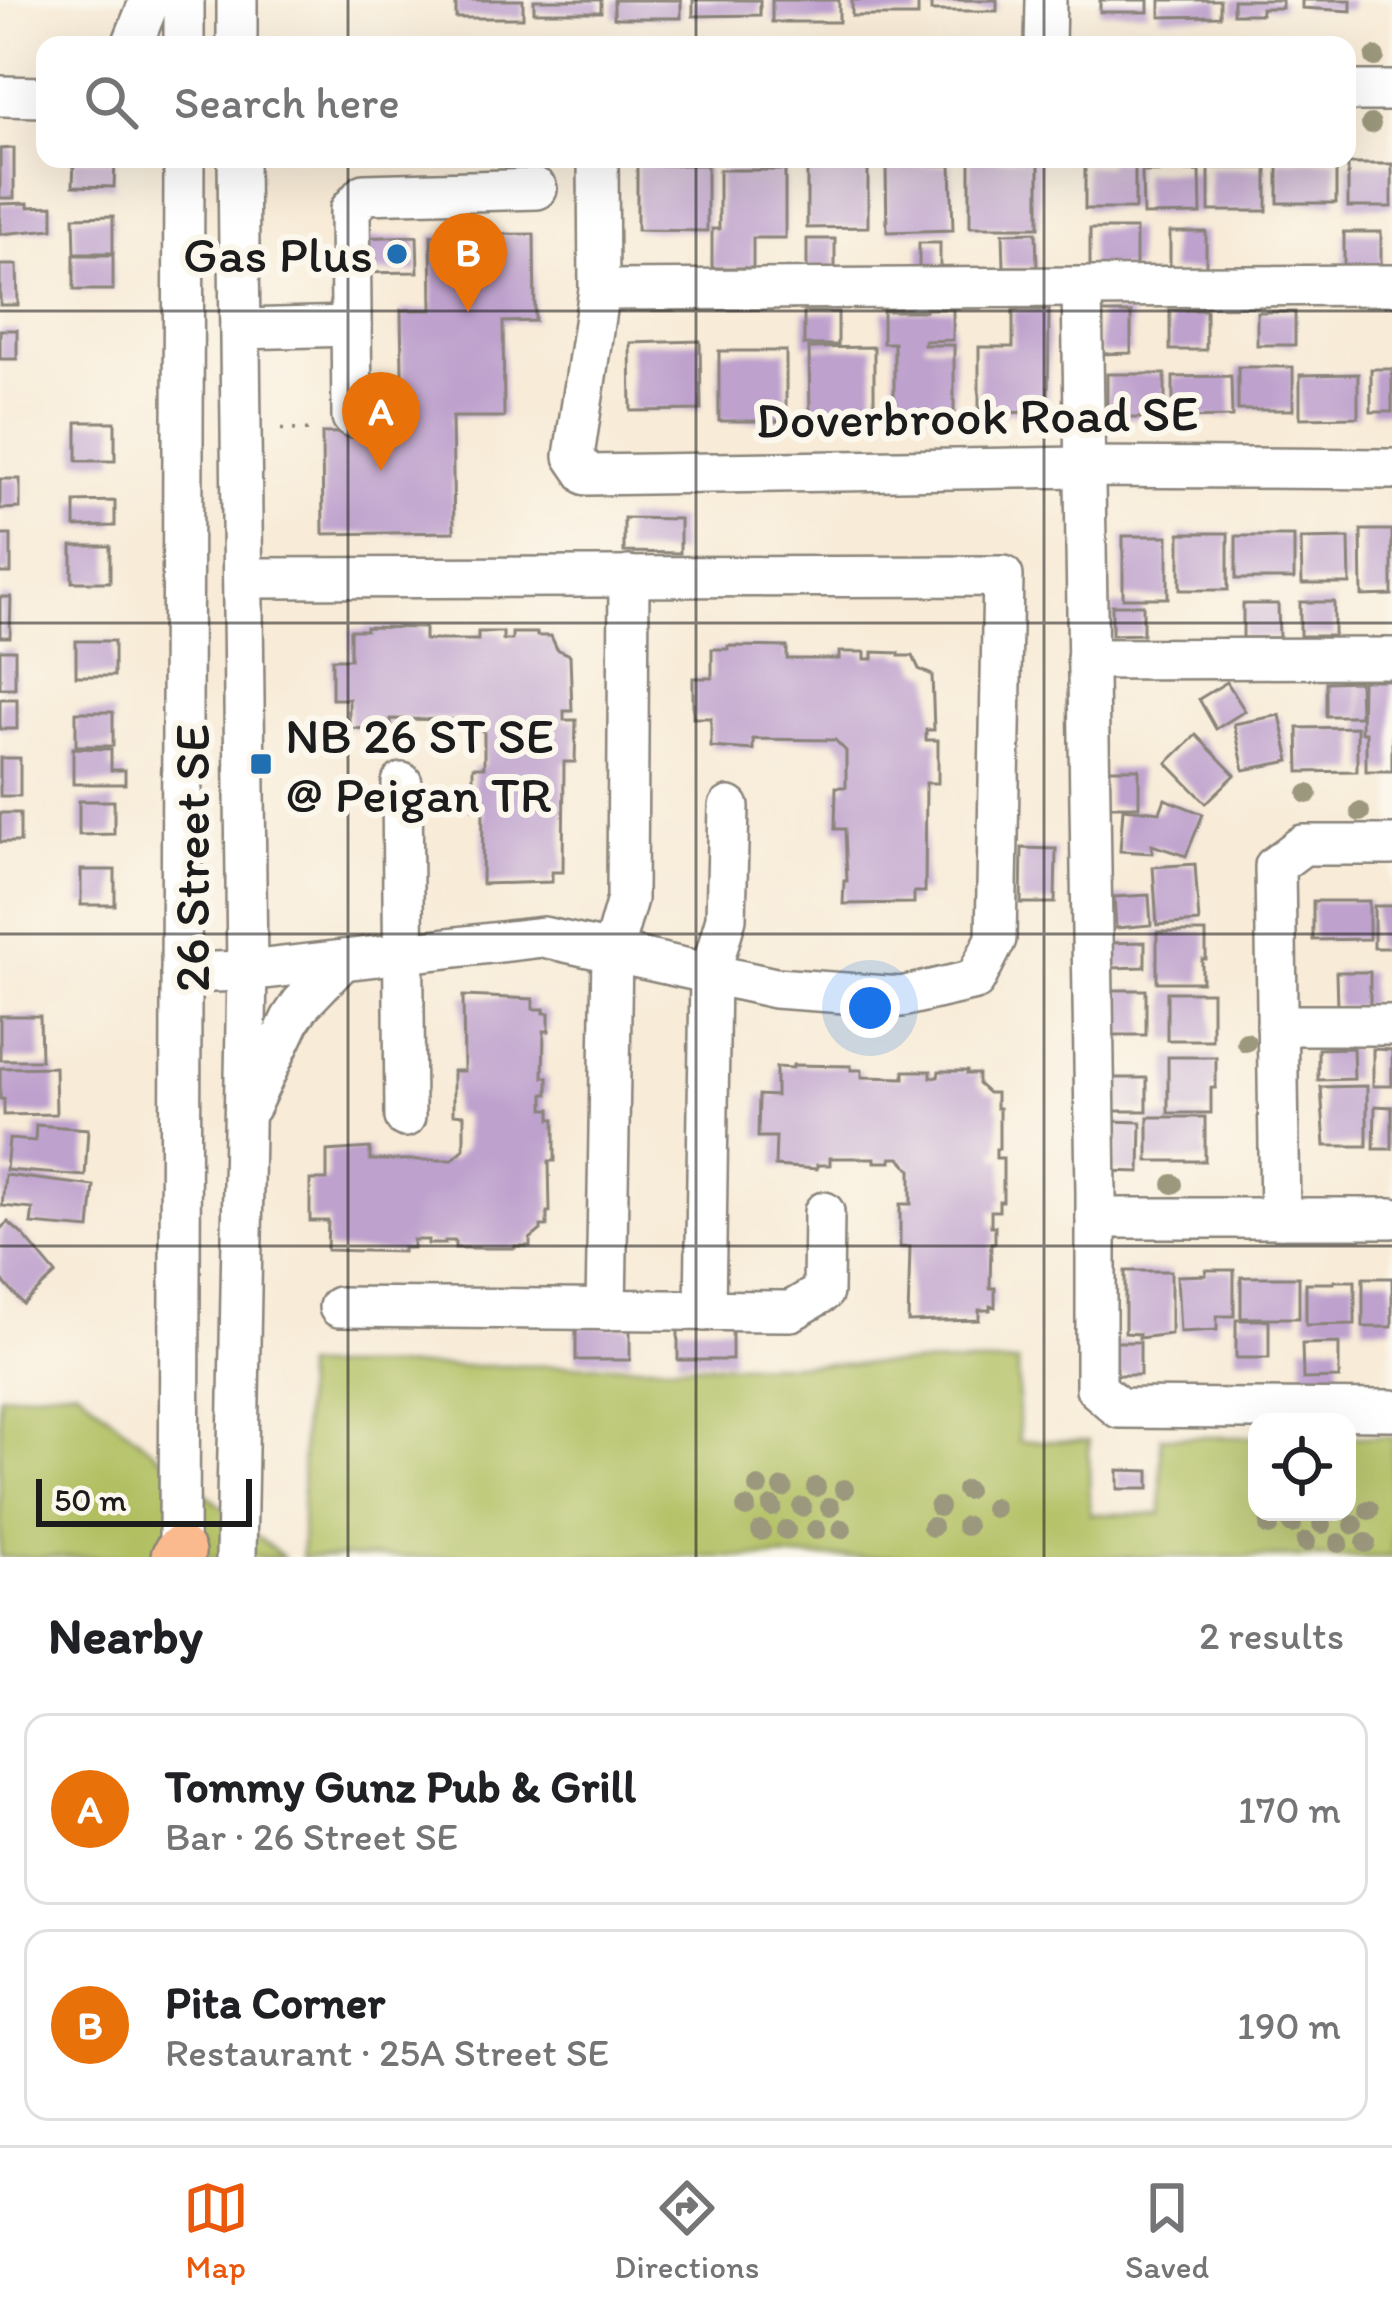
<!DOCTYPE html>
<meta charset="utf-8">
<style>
body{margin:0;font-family:Itim,sans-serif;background:#f6f6f6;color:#202124}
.controls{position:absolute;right:36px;bottom:36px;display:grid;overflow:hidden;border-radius:24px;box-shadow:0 12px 48px #0002}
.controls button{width:108px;height:108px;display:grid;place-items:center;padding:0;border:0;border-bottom:3px solid #e0e0e0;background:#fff;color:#202124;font:60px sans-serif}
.scale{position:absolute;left:36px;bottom:30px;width:216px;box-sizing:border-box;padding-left:12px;border:6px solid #1c1c1c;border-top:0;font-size:33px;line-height:42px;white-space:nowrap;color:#1c1c1c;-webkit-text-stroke:9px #fbf7ec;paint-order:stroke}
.you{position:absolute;left:870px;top:1008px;width:42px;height:42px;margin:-30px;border:9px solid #fff;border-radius:50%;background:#1a73e8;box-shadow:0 0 0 18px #1a73e833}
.badge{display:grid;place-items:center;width:78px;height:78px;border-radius:50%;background:#ea580c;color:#fff;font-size:39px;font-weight:700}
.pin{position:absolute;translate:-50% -99px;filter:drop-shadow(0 3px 6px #0008)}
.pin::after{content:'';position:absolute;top:63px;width:42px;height:36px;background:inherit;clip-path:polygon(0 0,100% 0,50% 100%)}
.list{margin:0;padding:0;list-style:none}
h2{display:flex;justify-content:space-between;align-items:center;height:156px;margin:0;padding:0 48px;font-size:51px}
h2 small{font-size:39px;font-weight:400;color:#757577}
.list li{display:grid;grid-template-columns:78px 1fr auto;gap:36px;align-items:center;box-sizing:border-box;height:192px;margin:0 24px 24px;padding:0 24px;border:3px solid #e0e0e0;border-radius:24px}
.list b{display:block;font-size:45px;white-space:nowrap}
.list p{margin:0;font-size:39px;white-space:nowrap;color:#757577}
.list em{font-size:39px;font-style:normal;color:#757577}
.icon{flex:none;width:66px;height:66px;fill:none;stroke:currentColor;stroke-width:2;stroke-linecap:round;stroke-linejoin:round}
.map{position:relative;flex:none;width:1392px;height:1557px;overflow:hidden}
.search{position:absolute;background:#fff;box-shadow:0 12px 48px #0002;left:36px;right:36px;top:36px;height:132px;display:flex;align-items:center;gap:30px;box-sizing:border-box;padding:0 42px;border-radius:24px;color:#757577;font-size:45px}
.sheet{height:588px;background:#fff}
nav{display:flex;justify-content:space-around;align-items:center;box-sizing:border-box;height:168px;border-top:3px solid #e0e0e0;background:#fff;font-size:33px;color:#757577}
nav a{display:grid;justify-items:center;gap:6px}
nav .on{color:#ea580c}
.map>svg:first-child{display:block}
.green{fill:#b1bf61;stroke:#666e3e;stroke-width:3}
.building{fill:#bea1cd}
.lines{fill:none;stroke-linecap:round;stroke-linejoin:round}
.minor-casing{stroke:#8a847a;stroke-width:44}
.major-casing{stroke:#8a847a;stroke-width:56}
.path{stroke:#8a847a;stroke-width:4.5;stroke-dasharray:3 9;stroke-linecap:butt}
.minor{stroke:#fff;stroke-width:39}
.major{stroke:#fbba8d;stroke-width:51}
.tree{fill:#9c987d}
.grid{fill:none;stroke:#1c1c1c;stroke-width:3;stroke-opacity:0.55}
.poi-dot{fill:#1f6fb2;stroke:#fbf7ec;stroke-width:4.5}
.labels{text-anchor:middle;stroke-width:12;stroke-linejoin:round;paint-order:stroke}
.poi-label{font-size:51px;fill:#1c1c1c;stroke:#fbf7ec;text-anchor:end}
.street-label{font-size:51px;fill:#1c1c1c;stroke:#fbf7ec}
</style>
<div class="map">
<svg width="1392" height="1557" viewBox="0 0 1392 1557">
<rect width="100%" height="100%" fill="#fbf7ec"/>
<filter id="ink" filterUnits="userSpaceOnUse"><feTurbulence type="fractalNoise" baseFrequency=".00833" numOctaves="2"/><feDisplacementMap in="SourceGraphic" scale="24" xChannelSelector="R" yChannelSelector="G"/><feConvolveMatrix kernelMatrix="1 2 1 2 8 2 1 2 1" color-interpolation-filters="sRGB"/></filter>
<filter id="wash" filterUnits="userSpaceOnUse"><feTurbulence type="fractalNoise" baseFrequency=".004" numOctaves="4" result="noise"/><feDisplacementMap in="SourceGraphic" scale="48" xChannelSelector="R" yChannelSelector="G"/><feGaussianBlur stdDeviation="2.7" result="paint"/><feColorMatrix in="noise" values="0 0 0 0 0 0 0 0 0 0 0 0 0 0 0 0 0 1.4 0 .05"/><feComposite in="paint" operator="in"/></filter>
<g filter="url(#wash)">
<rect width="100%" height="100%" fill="#f8ebd7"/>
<!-- green -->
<g class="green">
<polygon points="1018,1363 1019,1441 1089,1441 1090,1514 1161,1514 1161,1437 1257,1437 1257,1512 1347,1512 1347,1437 1392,1437 1392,1557 302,1557 303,1367"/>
<polygon points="76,1388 283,1557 0,1557 0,1395"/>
</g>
<g id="blocks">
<!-- building -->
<g class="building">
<rect x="456" y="0" width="67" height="18"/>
<rect x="534" y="0" width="67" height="12"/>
<rect x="614" y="0" width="67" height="18"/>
<polygon points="693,0 760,0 760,15 693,16"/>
<rect x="772" y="0" width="67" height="22"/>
<rect x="852" y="0" width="66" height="16"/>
<rect x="931" y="0" width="66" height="11"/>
<rect x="1100" y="0" width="48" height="12"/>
<polygon points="1160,0 1220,0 1220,16 1160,17"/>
<polygon points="1233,0 1282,0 1282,8 1261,8 1261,14 1233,14"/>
<polygon points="1302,0 1351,0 1351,11 1302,8"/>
<polygon points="14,148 14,198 0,198 0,149"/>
<polygon points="74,159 115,159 114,187 73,186"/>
<rect x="970" y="159" width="69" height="68"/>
<polygon points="1108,160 1135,161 1135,209 1085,209 1085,166 1108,166"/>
<rect x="1278" y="160" width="58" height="43"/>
<polygon points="807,161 868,161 868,227 807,228"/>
<rect x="1348" y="164" width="44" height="43"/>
<polygon points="637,165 707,165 707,231 637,230"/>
<polygon points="951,165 953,230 887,232 886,166"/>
<rect x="1209" y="168" width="58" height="43"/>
<polygon points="719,170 785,170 785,238 753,238 753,268 712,268 712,229 719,229"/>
<polygon points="1200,171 1201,214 1143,215 1142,172"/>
<polygon points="28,203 28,207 53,206 53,229 0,234 0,204"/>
<polygon points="113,216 113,253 75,253 74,217"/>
<rect x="1090" y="229" width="46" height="39"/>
<polygon points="1036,232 1037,267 1004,267 1003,233"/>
<polygon points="1170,232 1206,232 1206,270 1170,271"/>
<rect x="1344" y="232" width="37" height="36"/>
<polygon points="534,234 535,321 503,322 504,417 452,417 454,532 323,534 322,433 403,432 401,310 432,310 431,235"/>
<polygon points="417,236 418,272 359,273 358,238"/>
<rect x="807" y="239" width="28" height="31"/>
<rect x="919" y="243" width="21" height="25"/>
<rect x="74" y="255" width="39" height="35"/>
<polygon points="0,265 17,265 18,305 0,305"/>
<polygon points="925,309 953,309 953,340 924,341 924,345 954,345 954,413 894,413 894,343 883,343 883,311 925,311"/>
<polygon points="1013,310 1049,310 1048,412 979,413 979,347 1013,347"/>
<rect x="1170" y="310" width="36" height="40"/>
<rect x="804" y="312" width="34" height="33"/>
<rect x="1257" y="312" width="38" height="33"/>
<polygon points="1099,313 1131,313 1131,353 1100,354"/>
<rect x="0" y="330" width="17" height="29"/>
<polygon points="700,341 701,410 631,411 630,343"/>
<polygon points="874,347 874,414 810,414 809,348"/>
<rect x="719" y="351" width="67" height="70"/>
<rect x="1238" y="367" width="55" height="43"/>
<rect x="1371" y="369" width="21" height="43"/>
<rect x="1107" y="374" width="58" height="44"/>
<polygon points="1358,374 1358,417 1300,418 1300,375"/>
<polygon points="1231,376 1232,417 1173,418 1173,377"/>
<rect x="77" y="422" width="38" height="39"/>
<polygon points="0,479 20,479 20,508 0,509"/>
<polygon points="115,501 115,526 75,527 75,502"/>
<polygon points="624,518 680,519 680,553 624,552"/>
<polygon points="1361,530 1392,530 1392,595 1362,596"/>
<rect x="1180" y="533" width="48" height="57"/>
<rect x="0" y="535" width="11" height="38"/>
<rect x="1123" y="536" width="45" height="62"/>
<rect x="1236" y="536" width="58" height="43"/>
<polygon points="1349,538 1350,584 1302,584 1301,539"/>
<rect x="72" y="546" width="38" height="36"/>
<polygon points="0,597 11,597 10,637 0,637"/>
<rect x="1300" y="602" width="34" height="34"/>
<polygon points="1243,604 1278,604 1279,638 1243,638"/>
<polygon points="1112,605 1143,605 1143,634 1112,635"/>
<polygon points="366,627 425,628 425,640 478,640 478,632 503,632 503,640 512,640 512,633 537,633 537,636 551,636 557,649 570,655 572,711 564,711 564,720 576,720 575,762 564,762 563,872 552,872 552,882 482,884 483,809 473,809 473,767 484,767 484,732 466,720 391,719 391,730 349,728 349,699 332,699 332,659 350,659 350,630 366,630"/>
<rect x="76" y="641" width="38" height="35"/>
<polygon points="728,646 787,647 787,659 839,659 839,652 865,652 865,659 873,659 873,652 899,653 899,656 913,656 919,669 932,675 934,730 926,730 926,740 938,740 938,783 926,783 925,892 914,892 914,903 843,904 844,881 847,881 845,829 835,829 836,787 846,787 846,751 835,740 753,739 753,750 711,747 711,718 693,718 693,678 712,678 712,649 728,649"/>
<rect x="0" y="650" width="15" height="38"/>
<polygon points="1362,680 1392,680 1392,771 1366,771 1366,732 1361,732"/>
<polygon points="1359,681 1360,716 1326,716 1326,682"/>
<polygon points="1227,682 1245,711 1216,729 1199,699"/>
<rect x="0" y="699" width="17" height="30"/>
<rect x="76" y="712" width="37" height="34"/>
<polygon points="1280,715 1290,761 1244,770 1234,724"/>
<polygon points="1357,727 1357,771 1299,772 1298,728"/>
<polygon points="1196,735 1235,775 1206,803 1167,763"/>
<polygon points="73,748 111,749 111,770 125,770 125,784 73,784"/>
<rect x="0" y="758" width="20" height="38"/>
<rect x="1108" y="769" width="31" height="37"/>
<polygon points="1165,799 1203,814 1186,856 1152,845 1152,853 1120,851 1123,808 1160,812"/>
<polygon points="79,801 114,801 114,834 79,835"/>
<rect x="0" y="813" width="20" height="29"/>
<polygon points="1022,848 1056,849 1055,903 1021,903"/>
<polygon points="1195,864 1199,922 1157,925 1153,867"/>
<rect x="81" y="870" width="34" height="35"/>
<polygon points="1149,895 1151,925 1116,928 1114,897"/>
<polygon points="1313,901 1369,901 1369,939 1313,940"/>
<rect x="1374" y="906" width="18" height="42"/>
<polygon points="1157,932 1206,932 1206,959 1202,959 1202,982 1157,982"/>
<polygon points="1145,942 1145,967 1110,968 1109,943"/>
<polygon points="1336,972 1370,972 1370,1007 1337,1007"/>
<rect x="1110" y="990" width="36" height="45"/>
<rect x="1167" y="992" width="45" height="48"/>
<polygon points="463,996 533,999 533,1009 544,1009 544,1013 549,1013 549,1031 544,1031 543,1077 548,1077 548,1094 544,1094 544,1109 551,1109 551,1119 555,1119 555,1161 549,1161 550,1212 547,1212 547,1226 541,1226 541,1230 530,1239 530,1246 515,1246 515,1248 455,1248 455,1241 445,1241 445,1244 428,1244 428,1240 413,1240 413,1248 403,1248 403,1252 327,1250 328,1221 310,1221 310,1180 327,1180 327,1151 370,1148 370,1160 452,1160 464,1149 464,1115 453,1114 453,1071 464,1071"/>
<polygon points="0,1016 40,1016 41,1060 0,1060"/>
<polygon points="1353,1048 1354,1079 1318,1080 1318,1049"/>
<polygon points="1373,1049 1392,1050 1392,1086 1373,1086"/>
<polygon points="1168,1057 1216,1057 1216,1088 1211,1088 1211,1113 1168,1113"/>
<polygon points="793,1065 851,1066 851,1070 862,1070 862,1077 904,1078 904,1071 931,1071 931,1077 938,1077 939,1071 967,1071 967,1074 978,1074 978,1084 988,1093 996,1093 996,1108 999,1108 999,1149 996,1149 996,1158 1003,1158 1003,1201 999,1201 999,1211 991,1211 991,1226 995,1226 995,1243 991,1243 990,1288 995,1288 995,1307 990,1306 990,1310 979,1310 979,1320 908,1322 910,1247 900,1247 900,1204 911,1204 911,1170 900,1158 891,1158 891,1162 875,1162 875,1158 830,1158 830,1165 817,1165 817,1169 775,1166 776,1137 758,1137 759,1095 776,1096 776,1067 793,1068"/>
<polygon points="55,1067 56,1114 4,1115 4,1099 0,1099 0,1068"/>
<polygon points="1109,1078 1147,1078 1147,1111 1110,1111"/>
<polygon points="1367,1086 1367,1146 1325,1146 1321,1087"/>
<polygon points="1375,1106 1392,1107 1392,1149 1374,1149"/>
<rect x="1148" y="1117" width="57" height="44"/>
<polygon points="1108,1121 1141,1122 1140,1172 1107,1171"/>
<polygon points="36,1125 88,1129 85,1176 6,1170 9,1139 35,1141"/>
<polygon points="5,1175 94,1186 90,1229 31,1224 33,1209 2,1206"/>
<polygon points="8,1222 23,1235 56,1274 23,1304 0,1278 0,1229"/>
<polygon points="1206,1270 1234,1270 1234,1316 1217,1316 1217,1330 1180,1332 1177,1276 1206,1275"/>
<polygon points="1125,1271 1171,1271 1171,1334 1139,1338 1139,1334 1125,1333"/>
<rect x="1241" y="1277" width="58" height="41"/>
<rect x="1363" y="1278" width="29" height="49"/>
<polygon points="1334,1281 1355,1281 1355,1324 1306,1325 1306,1283 1334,1283"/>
<rect x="1236" y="1320" width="33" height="38"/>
<rect x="576" y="1326" width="54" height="34"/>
<rect x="678" y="1326" width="54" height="34"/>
<rect x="1110" y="1342" width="30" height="33"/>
<polygon points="1339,1343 1339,1378 1303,1379 1302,1344"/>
<polygon points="1118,1470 1149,1471 1149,1489 1118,1489"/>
</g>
</g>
</g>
<g filter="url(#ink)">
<use href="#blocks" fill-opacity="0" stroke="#8a847a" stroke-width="3"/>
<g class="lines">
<!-- minor casing -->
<g class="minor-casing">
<g id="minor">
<polyline points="184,0 184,45"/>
<polyline points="237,0 237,45"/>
<polyline points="132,45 150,0"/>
<polyline points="1045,45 1046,0"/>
<polyline points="1347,91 1392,91"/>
<polyline points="0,96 45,97"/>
<polyline points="598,159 599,290 574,456 587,475 1085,467 1392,469"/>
<polyline points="1082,287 1096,1192 1096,1388 1119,1408 1392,1410"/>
<polyline points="599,290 1392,285"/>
<polyline points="240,329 351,326"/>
<polyline points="352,417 350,210 364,194 537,189"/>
<polyline points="1087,659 1392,658"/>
<polyline points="402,783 405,1117"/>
<polyline points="181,973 247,971 543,937 775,988 901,997 975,980 996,939 1003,576 243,578"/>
<polyline points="1277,1025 1392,1025"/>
<polyline points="250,1106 291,1019 301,1004 343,960"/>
<polyline points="1096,1218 1392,1218"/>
<polyline points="1280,1218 1275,866 1303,845 1392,845"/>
<polyline points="339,1307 791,1311 823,1292 824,1212"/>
<polyline points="606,1310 612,952 627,899 629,576"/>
<polyline points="705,1311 710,974 726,918 729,807"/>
<polyline points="179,1557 184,159"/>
<polyline points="236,1557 247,971 238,159"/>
</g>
</g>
<!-- major casing -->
<g class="major-casing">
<polyline id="major" points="177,1557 179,1553"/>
</g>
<!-- path -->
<polyline class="path" points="281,429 315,430"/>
<!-- minor -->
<use href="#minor" class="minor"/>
<!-- major -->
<use href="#major" class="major"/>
</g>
<!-- trees -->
<g class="tree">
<circle cx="1375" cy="57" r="10"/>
<circle cx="1371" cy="124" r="10"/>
<circle cx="1308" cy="794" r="10"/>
<circle cx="1360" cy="812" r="10"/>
<circle cx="1246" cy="1042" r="10"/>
<circle cx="1173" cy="1184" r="10"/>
<circle cx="758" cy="1487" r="10"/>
<circle cx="816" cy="1487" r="10"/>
<circle cx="783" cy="1488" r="10"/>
<circle cx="844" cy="1489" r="10"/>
<circle cx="966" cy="1490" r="10"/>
<circle cx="772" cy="1507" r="10"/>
<circle cx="802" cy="1507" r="10"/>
<circle cx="830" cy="1507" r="10"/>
<circle cx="939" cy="1507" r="10"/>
<circle cx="746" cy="1508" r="10"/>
<circle cx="994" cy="1508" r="10"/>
<circle cx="1369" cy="1510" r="10"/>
<circle cx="1292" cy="1524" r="10"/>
<circle cx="1322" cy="1524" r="10"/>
<circle cx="1354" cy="1525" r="10"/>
<circle cx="966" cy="1526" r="10"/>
<circle cx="1269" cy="1526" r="10"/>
<circle cx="932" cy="1527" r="10"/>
<circle cx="842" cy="1529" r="10"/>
<circle cx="786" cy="1530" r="10"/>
<circle cx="816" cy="1530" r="10"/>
<circle cx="761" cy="1531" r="10"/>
<circle cx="1306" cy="1542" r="10"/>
<circle cx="1339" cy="1543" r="10"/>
<circle cx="1366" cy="1543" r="10"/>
</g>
</g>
<!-- grid -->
<path class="grid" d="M348 0V45M696 0V45M1044 0V45M348 159V1557M696 159V1557M1044 159V1557M0 311H1392M0 623H1392M0 934H1392M0 1246H1392"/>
<!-- markers -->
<g class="poi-dot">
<circle cx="397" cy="254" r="12"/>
<rect x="249" y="752" width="24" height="24" rx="6"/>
</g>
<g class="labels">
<!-- poi labels -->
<g class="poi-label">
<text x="373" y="272">Gas Plus</text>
<text x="285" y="753" text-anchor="start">NB 26 ST SE<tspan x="285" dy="59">@ Peigan TR</tspan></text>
</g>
<!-- street labels -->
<g class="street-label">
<text transform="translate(977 416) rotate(-1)" y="18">Doverbrook Road SE</text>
<text transform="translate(191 858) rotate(-90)" y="18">26 Street SE</text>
</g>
</g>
</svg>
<div class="controls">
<button><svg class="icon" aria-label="locate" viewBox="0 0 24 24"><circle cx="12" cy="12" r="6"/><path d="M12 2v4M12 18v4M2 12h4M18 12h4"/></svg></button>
</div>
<div class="scale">50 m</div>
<div class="you"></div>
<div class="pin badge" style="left:381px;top:471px;background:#e8710a">A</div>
<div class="pin badge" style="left:468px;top:312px;background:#e8710a">B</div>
<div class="search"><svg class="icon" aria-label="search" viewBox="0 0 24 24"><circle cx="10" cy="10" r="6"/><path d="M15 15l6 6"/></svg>Search here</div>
</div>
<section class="sheet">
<h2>Nearby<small>2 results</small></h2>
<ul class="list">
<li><span class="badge" style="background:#e8710a">A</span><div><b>Tommy Gunz Pub &amp; Grill</b><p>Bar · 26 Street SE</p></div><em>170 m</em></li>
<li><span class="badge" style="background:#e8710a">B</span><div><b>Pita Corner</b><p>Restaurant · 25A Street SE</p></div><em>190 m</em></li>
</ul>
</section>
<nav>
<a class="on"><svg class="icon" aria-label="map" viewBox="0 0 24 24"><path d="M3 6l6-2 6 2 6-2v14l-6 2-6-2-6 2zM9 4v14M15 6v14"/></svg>Map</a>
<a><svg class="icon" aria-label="directions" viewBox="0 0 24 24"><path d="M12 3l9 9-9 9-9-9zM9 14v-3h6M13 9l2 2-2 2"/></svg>Directions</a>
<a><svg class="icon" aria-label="saved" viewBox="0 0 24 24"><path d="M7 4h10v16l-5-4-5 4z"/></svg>Saved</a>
</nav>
